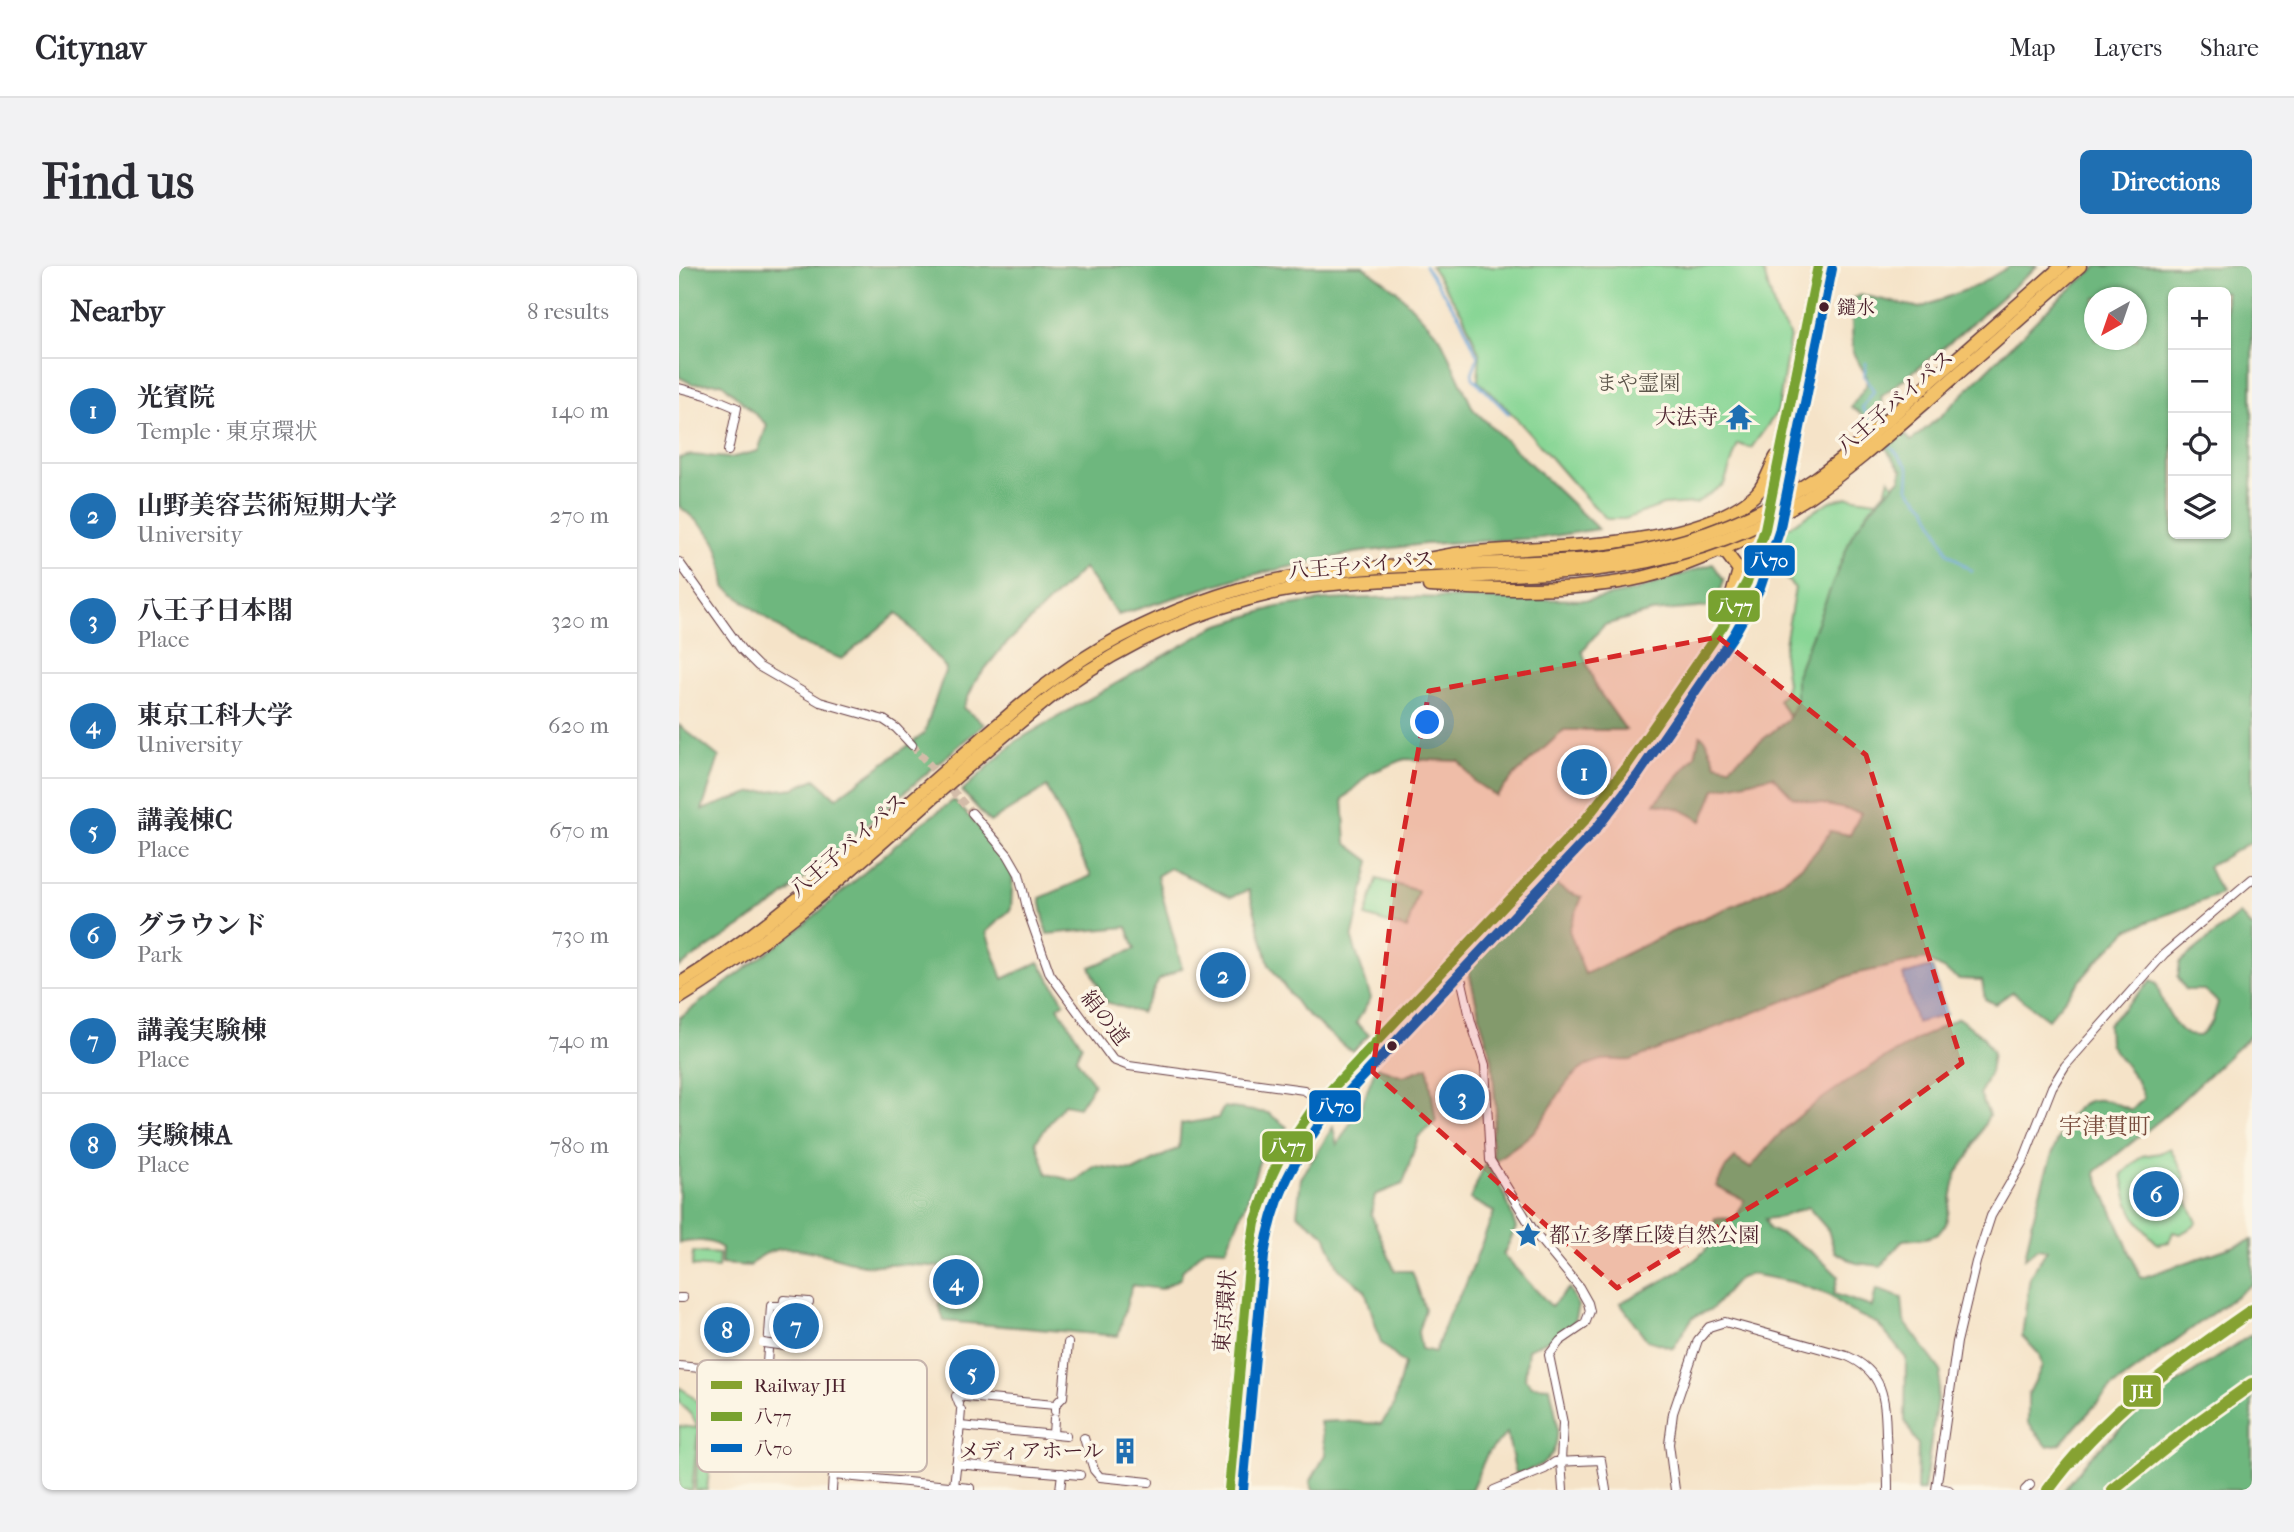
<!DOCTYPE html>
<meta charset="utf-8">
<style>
body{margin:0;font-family:"IM FELL French Canon","Noto Serif JP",serif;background:#f2f2f3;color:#2b2b33}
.controls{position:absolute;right:21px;top:21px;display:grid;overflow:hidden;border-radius:10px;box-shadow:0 2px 5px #0004}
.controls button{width:63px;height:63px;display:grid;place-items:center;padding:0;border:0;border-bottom:2px solid #e1e1e2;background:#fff;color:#2b2b33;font:35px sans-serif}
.compass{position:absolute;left:1405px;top:21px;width:63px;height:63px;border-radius:50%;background:#fff;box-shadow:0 2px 5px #0004;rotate:220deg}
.you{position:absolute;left:749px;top:457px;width:24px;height:24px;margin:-18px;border:5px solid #fff;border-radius:50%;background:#1a73e8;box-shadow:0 0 0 10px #1a73e833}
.badge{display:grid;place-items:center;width:46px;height:46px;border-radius:50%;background:#1f6fb2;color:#fff;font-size:23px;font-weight:700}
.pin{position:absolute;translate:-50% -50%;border:4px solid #fff;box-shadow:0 2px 7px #0006}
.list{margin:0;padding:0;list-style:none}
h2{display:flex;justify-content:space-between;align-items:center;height:91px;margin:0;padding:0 28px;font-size:30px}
h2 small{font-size:23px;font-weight:400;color:#7c7c81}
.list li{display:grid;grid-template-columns:46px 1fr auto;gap:21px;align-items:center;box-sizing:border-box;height:105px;padding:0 28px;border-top:2px solid #e1e1e2}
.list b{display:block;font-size:26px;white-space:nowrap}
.list p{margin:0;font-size:23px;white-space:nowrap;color:#7c7c81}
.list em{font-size:23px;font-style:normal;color:#7c7c81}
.icon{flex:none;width:38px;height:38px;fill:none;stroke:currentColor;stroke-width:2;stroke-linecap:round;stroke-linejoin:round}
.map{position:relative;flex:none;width:1573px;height:1224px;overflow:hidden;border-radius:10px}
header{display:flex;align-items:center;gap:42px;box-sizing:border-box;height:98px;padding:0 35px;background:#fff;border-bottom:2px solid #e1e1e2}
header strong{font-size:33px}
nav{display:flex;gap:38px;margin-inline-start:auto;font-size:24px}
.intro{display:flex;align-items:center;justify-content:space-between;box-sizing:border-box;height:168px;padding:0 42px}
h1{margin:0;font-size:49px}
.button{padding:18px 32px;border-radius:10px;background:#1f6fb2;color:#fff;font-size:24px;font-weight:700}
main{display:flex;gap:42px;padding:0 42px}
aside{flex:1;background:#fff;border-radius:10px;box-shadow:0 2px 5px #0004}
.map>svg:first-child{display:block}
.green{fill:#88d695;stroke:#697a60;stroke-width:2}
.forest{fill:#6eb77e;stroke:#5c6b54;stroke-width:2;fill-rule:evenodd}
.water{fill:#67a4d8;stroke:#586282;stroke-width:2}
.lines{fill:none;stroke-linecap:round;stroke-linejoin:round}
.stream{stroke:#67a4d8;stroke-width:2.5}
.minor-tunnel{stroke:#d3bca9;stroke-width:8;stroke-dasharray:8 4;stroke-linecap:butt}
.minor-casing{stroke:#643c43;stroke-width:10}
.highway-casing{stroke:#643c43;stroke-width:15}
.minor{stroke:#fff;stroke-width:8}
.highway{stroke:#f3c26a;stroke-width:12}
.minor-bridge-casing{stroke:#643c43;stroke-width:10;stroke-linecap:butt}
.highway-bridge-casing{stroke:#643c43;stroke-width:15;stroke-linecap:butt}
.minor-bridge{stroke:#fff;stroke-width:8}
.highway-bridge{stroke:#f3c26a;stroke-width:12}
.bus-1-casing{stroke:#fcf5e5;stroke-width:16}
.bus-2-casing{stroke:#fcf5e5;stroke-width:16}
.bus-1{stroke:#78a230;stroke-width:10}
.bus-2{stroke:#0065bd;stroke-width:10}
.rail-1-casing{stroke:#fcf5e5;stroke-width:18}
.rail-1{stroke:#86a230;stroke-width:12}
.marked{fill:#d62828;fill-opacity:0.2;stroke:#d62828;stroke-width:5;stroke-dasharray:14 9;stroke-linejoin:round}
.bus-dot{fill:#4a1f2b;stroke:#fcf5e5;stroke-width:2.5}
.labels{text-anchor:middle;stroke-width:7;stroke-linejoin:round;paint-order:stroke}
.bus-label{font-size:19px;fill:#4a1f2b;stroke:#fcf5e5;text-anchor:start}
.park-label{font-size:21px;fill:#5d564b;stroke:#fcf5e5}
.street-label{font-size:21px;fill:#4a1f2b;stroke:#fcf5e5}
.poi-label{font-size:21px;fill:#4a1f2b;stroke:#fcf5e5;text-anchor:end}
.neighbourhood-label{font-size:23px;fill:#794d3e;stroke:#fcf5e5}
.key{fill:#fcf5e5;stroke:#c7b5ad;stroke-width:2}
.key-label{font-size:19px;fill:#4a1f2b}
.line-badge{stroke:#fcf5e5;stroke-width:2.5}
.badge-label{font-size:19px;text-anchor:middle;font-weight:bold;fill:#fff}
</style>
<header>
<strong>Citynav</strong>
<nav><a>Map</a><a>Layers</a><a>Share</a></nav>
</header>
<div class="intro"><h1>Find us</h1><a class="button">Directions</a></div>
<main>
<aside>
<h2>Nearby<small>8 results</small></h2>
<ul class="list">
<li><span class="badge">1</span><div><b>光賓院</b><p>Temple · 東京環状</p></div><em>140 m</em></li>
<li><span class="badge">2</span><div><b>山野美容芸術短期大学</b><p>University</p></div><em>270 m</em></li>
<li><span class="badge">3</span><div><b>八王子日本閣</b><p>Place</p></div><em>320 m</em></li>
<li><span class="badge">4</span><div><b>東京工科大学</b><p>University</p></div><em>620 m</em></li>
<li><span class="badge">5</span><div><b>講義棟C</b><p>Place</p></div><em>670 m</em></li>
<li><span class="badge">6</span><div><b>グラウンド</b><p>Park</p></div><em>730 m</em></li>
<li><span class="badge">7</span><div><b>講義実験棟</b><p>Place</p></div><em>740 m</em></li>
<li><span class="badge">8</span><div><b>実験棟A</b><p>Place</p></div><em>780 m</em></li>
</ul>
</aside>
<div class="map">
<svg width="1573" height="1224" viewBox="0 0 1573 1224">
<rect width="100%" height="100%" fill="#fcf5e5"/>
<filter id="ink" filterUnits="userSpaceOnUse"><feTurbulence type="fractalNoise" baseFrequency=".0143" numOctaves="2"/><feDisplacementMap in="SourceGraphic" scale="14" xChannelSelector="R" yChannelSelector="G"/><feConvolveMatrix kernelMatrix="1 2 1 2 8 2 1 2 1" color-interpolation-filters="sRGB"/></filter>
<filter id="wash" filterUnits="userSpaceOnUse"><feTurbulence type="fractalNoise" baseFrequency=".00686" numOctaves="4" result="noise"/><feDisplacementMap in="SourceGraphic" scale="28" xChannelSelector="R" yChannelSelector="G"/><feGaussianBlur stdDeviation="1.57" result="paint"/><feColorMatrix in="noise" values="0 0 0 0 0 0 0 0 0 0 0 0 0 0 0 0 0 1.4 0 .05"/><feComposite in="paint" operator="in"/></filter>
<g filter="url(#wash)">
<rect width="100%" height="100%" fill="#f5e3c8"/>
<!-- green -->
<g class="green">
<path d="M752 0H1076L1085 7 1098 51 1111 69 1099 145 1072 182 1059 178 1045 218 1017 237 984 239 946 253H928C882 210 847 156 799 115L801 89 784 49Z"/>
<polygon points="1210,212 1235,247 1129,477 1099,434 1105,428 1108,417 1104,389 1116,322 1094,300 1091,288 1099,267 1152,235 1169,231 1197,235 1207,224"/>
<polygon points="698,613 739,625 728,663 687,650"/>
<path d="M1491 882 1506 911 1504 915 1508 925 1507 933 1518 956 1514 961 1501 968 1494 966 1490 976 1479 978C1455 956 1448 940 1443 908L1463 890 1481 887Z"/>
<polygon points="14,986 40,988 39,1002 13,1000"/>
<path d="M0 1121C42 1146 32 1182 28 1224H16L20 1174 19 1164 13 1224H0V1160L19 1162 13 1150 0 1136Z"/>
</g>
<!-- forest -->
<g class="forest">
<path d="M0 0H684L717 24 761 71 794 143 919 263 862 272 746 278 675 287 559 312 439 349 405 302 322 383 297 414 284 442 305 458 98 636 0 701V459L40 491 23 544 71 527 116 522 136 513 157 532 245 468 267 402 218 347 163 393 119 376 46 321C41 274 36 270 0 240V192L12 189 51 192 79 185 88 159 43 117 13 118 0 111Z"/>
<path d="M1331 0H1358L1274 74 1202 131 1204 143 1232 175 1264 148 1375 37 1419 0H1573V575L1529 601 1542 628 1450 663 1417 696 1369 753 1333 726 1316 738 1306 733 1303 714 1280 713 1247 693 1175 708 952 794C942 795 929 792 920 795 886 804 877 838 858 862 847 875 828 885 815 896L812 871 817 846 813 793 802 756 788 697 867 612 888 626 903 631 890 664 906 708C937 693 968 677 999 663 1053 638 1121 621 1151 565L1171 569 1182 547 1114 531 1094 510 1036 523 1023 555 1001 543 976 537 1016 490 1021 469 1027 474 1037 498 1050 501 1109 453 1117 436V409L1173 269 1192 242 1221 213 1223 204C1205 184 1195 155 1172 141L1187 120 1188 111 1174 87 1172 33 1183 29 1241 42 1299 19ZM1494 26H1547V268H1494ZM1416 32H1458V74H1416Z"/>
<polygon points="1034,298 1045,314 1041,327 1030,341 972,346 925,359 903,385 918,423 947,464 885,464 837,508 817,530 796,516 780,495 726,493 691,507 664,533 667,577 691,595 673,673 692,732 677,757 690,769 674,785 667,782 622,743 590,699 570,624 552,631 491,602 478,610 503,702 480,714 462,747 427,736 411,701 456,683 448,661 368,668 361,632 412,610 368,521 311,556 283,525 337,475 537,360 598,341 647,334 718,331 910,334 955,325"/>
<path d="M275 534 313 575 334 607 332 643 307 666 324 713 360 696 385 736 379 741 403 779 397 792 415 818 400 841 385 838 357 875 368 908 396 915 416 900 454 905 500 882 502 858 539 852 545 841 589 847 608 861 591 889 581 893 567 938 547 983 527 982 503 1005 502 1012 482 1023 453 1019 439 1070 265 1055 260 1040 261 1001C247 1000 232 998 217 998 206 997 196 1001 185 999 149 992 100 965 71 1000L42 998 43 982C30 973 16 974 0 977V752L120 663 239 560Z"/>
<path d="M1560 648 1573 662V768L1486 850 1416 906 1462 1012 1573 974V1018L1431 1123 1381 1178 1368 1180 1349 1157V1129L1363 1101 1360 1088 1343 1070 1351 1010 1368 984 1359 982 1346 992C1352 959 1375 852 1405 837 1421 829 1437 838 1452 844L1465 832 1457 813 1430 778 1429 758 1472 715 1478 718C1481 732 1495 765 1510 769 1514 770 1518 770 1521 770L1533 756 1539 736 1525 724H1507L1499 711 1501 696Z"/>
<path d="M1279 752 1304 770 1314 787 1311 806 1301 828 1310 849 1290 890 1277 908 1267 958 1259 968 1247 972 1224 974 1202 1000 1177 997 1156 986 1149 964 1129 941 1102 951 1086 953 1090 963C1119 975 1136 987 1159 1010L1155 1028 1193 1041 1197 1023 1223 1032 1225 1055 1262 1105 1245 1224H1238L1239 1179 1226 1155 1227 1092 1199 1058 1171 1045 1150 1029 1113 1016 1072 1008 1059 1013 1033 1043 1014 1051 994 1082 968 1074 941 1037C964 1025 1023 998 1033 974 1035 968 1035 959 1036 952L1057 953 1065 934 1037 920 1047 901 1056 892 1071 902C1084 888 1096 871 1111 858 1158 817 1224 781 1279 752Z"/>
<path d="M697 801 724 810 749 801 757 855 739 871 724 918 696 929 692 948 716 1005H733L746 1043 739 1066 742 1083 756 1086 771 1046 786 1020 815 946 791 933 807 896 826 930 837 962 824 989 872 1040 890 1022 899 1040 894 1059 868 1075 849 1083 846 1113 853 1120 871 1121C876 1145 888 1181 863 1198 856 1203 845 1205 837 1208L828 1167 808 1188 792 1224H753L749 1222 744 1224H634L631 1216 647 1188 641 1156 660 1155 702 1158 714 1141 725 1098 702 1077 686 1024 660 1003 646 969 618 948 622 912 654 861 658 879 683 838Z"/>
<polygon points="1573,1068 1573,1224 1385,1224 1411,1191 1467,1138"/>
</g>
<!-- water -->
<polygon class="water" points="1253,701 1267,749 1237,757 1224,709"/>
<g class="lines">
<!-- stream -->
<g class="stream">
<polyline points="746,0 782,53 799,91 793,107 794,112 830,148"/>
<polyline points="1187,97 1185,110 1195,125 1183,142 1198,160"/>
<polyline points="1207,174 1228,200 1230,205 1229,222 1248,242 1269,287 1293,305"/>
</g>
</g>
</g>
<g filter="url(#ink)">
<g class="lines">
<!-- minor-tunnel -->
<polyline class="minor-tunnel" points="233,479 293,547"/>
<!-- minor casing -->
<g class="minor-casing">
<g id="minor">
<polyline points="0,122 27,129 58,142 49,185"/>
<polyline points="0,296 62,383 79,400 141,436 205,454 217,462 233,479"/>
<polyline points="293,547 329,589 340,608 349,646 371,708 434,794 450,800 625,824 641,834"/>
<polyline points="772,697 779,705 783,716 792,756 806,799 811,894 858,970 900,1021 909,1037 911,1045 906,1058 881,1075 870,1089 884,1157 882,1195 884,1224"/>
<polyline points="0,1032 4,1032"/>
<polyline points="0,1100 52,1105 56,1109"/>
<polyline points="83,1111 184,1121 188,1098"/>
<polyline points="87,1112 92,1040 104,1040 105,1034 130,1036"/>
<polyline points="99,1133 100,1114"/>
<polyline points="64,1135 54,1134 56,1109 67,1110"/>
<polyline points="280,1138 277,1130 376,1139"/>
<polyline points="376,1145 376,1139 384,1131 389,1077"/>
<polyline points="281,1160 387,1170"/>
<polyline points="374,1168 375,1153"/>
<polyline points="280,1169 282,1144"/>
<polyline points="405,1172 415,1204 421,1211 470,1216"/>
<polyline points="277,1198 401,1209"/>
<polyline points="154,1209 291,1222 291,1224"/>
<polyline points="275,1220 280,1175"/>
<polyline points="1258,1221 1270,1224"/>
<polyline points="153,1224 154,1209 173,1185 175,1137"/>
<polyline points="381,1224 383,1207"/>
<polyline points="815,1224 866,1203 876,1196 922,1194 927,1224"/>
<path d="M996 1224 990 1178 994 1147 1019 1074 1030 1061 1046 1056 1168 1090C1205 1106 1206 1132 1207 1168 1208 1187 1209 1205 1209 1224"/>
<polyline points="1257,1224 1278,1076 1297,996 1312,950 1344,895 1373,821 1386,800 1485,688 1573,613"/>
<polyline points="1346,1224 1351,1219"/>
</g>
</g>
<!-- highway casing -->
<g class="highway-casing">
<g id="highway">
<polyline points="1243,123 1383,0"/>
<polyline points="1248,135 1401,0"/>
<polyline points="1039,285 1048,288 1060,304 1051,336"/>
<path d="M743 294C757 292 771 288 785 287 866 279 1015 285 1077 228 1087 218 1090 204 1097 191"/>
<path d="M750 320C813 324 904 326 966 311 1007 301 1048 282 1086 263"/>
<path d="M0 718C103 655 192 569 283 490 323 455 362 419 407 391 454 361 507 339 561 323 674 291 796 302 913 293"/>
<path d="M0 732C141 647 253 523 382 423 448 376 521 343 599 326 643 317 688 315 732 313 792 310 853 309 913 304"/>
<polyline points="550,1224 571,988 576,957 593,909 603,888 633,844 906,554 947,501 1044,360 1068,316 1086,263 1139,0"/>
</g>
</g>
<!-- minor -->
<use href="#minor" class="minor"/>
<!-- highway -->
<use href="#highway" class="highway"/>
<!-- minor-bridge casing -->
<g class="minor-bridge-casing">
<polyline id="minor-bridge" points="84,1077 106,1080"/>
</g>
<!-- highway-bridge casing -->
<g class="highway-bridge-casing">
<g id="highway-bridge">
<path d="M913 293C992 284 1070 258 1137 212 1175 185 1209 153 1243 123"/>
<path d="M913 304C988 296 1064 273 1128 232 1171 203 1210 168 1248 135"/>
</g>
</g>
<!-- minor-bridge -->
<use href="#minor-bridge" class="minor-bridge"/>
<!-- highway-bridge -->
<use href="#highway-bridge" class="highway-bridge"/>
<!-- bus-1 casing -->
<g class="bus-1-casing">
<polyline id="bus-1" points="550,1224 571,988 576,957 593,909 603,888 633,844 906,554 947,501 1044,360 1068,316 1086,263 1139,0"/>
</g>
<!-- bus-2 casing -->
<g class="bus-2-casing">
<path id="bus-2" d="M564 1224 585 990C594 932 612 900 644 853L917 563 959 509 1056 367 1081 322 1100 266 1153 3"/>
</g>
<!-- bus-1 -->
<use href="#bus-1" class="bus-1"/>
<!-- bus-2 -->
<use href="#bus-2" class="bus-2"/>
<!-- rail-1 casing -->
<g class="rail-1-casing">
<g id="rail-1">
<path d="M1369 1224C1425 1147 1495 1098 1573 1044"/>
<polyline points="1434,1224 1514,1160 1573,1118"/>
</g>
</g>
<!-- rail-1 -->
<use href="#rail-1" class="rail-1"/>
</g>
</g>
<!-- marked area -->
<path class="marked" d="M1039 371 1187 489 1283 797 1154 891 938 1022 694 806 716 614 750 425Z"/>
<!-- icons -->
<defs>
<g id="temple-bare" transform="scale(2.1)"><path d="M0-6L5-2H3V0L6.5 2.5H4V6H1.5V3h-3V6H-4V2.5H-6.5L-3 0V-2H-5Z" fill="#1f6fb2" stroke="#fcf5e5" stroke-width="2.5" paint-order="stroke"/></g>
<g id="sight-bare" transform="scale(2.1)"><path d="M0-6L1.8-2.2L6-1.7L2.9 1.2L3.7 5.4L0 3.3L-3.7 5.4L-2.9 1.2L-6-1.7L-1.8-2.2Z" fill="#1f6fb2" stroke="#fcf5e5" stroke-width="2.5" paint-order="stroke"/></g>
<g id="building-bare" transform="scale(2.1)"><path d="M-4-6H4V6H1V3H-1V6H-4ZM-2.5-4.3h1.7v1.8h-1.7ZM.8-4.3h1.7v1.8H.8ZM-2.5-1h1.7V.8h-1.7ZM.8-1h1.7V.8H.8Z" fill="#1f6fb2" stroke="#fcf5e5" stroke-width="2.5" paint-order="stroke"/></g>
</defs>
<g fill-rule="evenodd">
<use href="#temple-bare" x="1060" y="151"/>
<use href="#sight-bare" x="849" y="969"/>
<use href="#building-bare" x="446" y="1185"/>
</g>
<!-- markers -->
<g class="bus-dot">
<circle cx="1145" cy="41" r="6"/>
<circle cx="713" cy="780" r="6"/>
</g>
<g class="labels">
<!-- bus labels -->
<g class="bus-label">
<text x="1158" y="48">鑓水</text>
</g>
<!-- park labels -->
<g class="park-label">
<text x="959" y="124">まや霊園</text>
</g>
<!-- street labels -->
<g class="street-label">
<text transform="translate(1216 136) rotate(-41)" y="7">八王子バイパス</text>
<text transform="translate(682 299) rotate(-5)" y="7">八王子バイパス</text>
<text transform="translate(169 579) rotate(-41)" y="7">八王子バイパス</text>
<text transform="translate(426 752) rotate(52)" y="7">絹の道</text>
<text transform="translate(546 1045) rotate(-85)" y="7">東京環状</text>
</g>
<!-- poi labels -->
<g class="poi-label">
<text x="1039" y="158">大法寺</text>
<text x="870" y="976" text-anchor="start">都立多摩丘陵自然公園</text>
<text x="425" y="1192">メディアホール</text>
</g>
<!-- neighbourhood labels -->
<g class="neighbourhood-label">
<text x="1426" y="868">宇津貫町</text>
</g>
</g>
<!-- legend -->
<rect x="18" y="1094" width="230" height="112" rx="10" class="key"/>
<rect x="32" y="1115" width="31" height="8" fill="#86a230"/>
<rect x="32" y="1146" width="31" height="9" fill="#78a230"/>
<rect x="32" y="1178" width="31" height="8" fill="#0065bd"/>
<g class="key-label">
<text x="75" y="1126">Railway JH</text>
<text x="75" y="1157">八77</text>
<text x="75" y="1189">八70</text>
</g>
<g class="line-badge">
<rect x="1064" y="278" width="53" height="33" rx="7" fill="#0065bd"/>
<rect x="1028" y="323" width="54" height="34" rx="7" fill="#78a230"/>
<rect x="629" y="823" width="54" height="34" rx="7" fill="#0065bd"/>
<rect x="582" y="864" width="53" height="33" rx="7" fill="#78a230"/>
<rect x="1443" y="1108" width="40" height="34" rx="7" fill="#86a230"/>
</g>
<g class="badge-label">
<text x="1090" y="301">八70</text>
<text x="1055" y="347">八77</text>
<text x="656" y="847">八70</text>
<text x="608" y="887">八77</text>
<text x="1463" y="1132">JH</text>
</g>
</svg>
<div class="controls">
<button>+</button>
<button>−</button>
<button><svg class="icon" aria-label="locate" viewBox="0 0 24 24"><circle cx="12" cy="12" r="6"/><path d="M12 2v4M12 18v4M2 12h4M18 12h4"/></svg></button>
<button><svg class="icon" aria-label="layers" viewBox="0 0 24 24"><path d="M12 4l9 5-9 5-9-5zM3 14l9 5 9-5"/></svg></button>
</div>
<svg class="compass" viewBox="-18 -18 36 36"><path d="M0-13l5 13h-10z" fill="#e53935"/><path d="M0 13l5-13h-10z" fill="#7c7c81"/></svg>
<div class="you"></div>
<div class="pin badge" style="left:905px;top:506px">1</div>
<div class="pin badge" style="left:544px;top:709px">2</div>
<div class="pin badge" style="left:783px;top:831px">3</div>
<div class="pin badge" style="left:277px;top:1016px">4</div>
<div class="pin badge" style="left:293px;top:1106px">5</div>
<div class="pin badge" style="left:1477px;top:928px">6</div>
<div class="pin badge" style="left:117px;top:1060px">7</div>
<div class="pin badge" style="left:48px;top:1064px">8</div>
</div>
</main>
